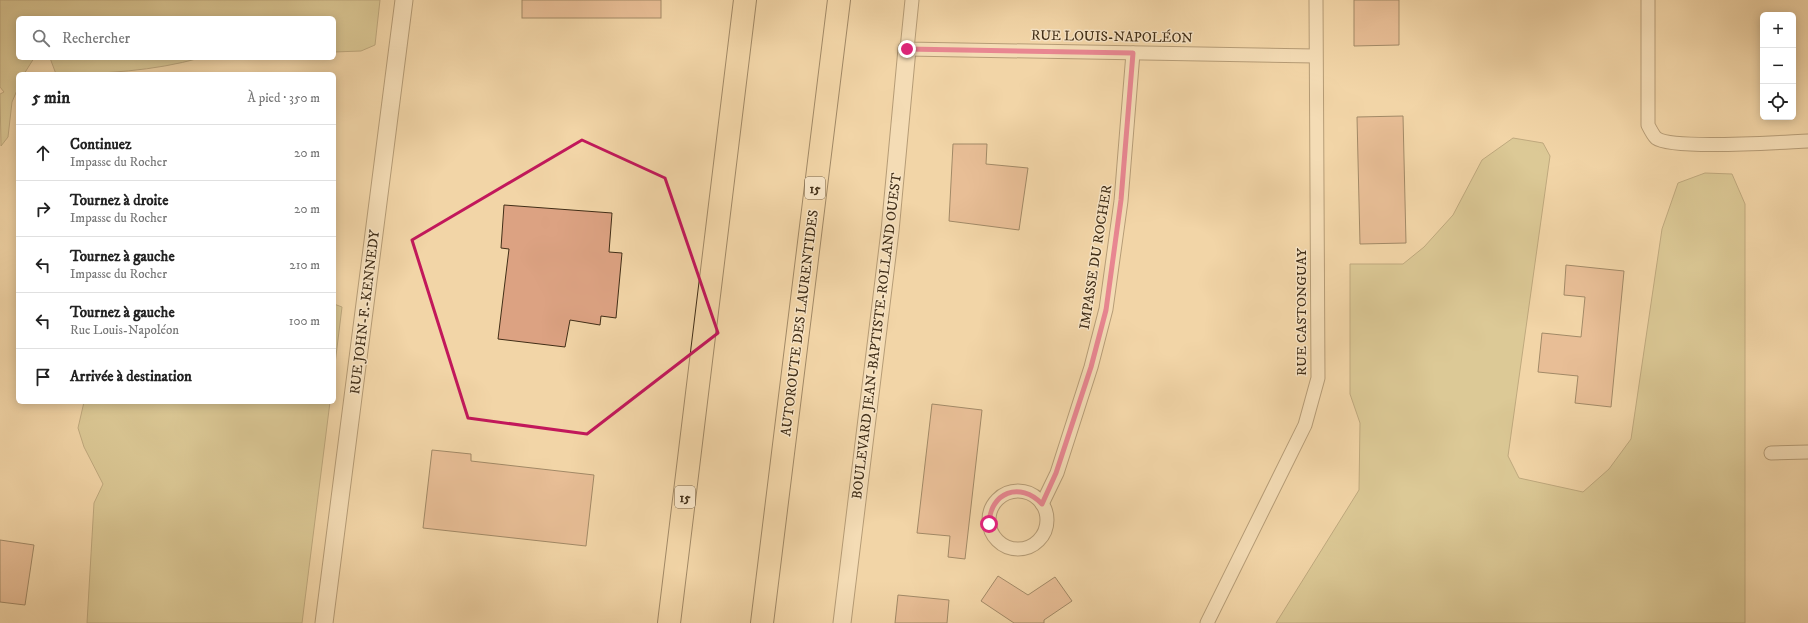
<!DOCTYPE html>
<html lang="fr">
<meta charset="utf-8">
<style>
body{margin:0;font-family:"IM FELL DW Pica",serif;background:#f2f2f2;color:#222}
.controls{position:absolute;right:12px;top:12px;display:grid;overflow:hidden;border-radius:6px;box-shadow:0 2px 10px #0003}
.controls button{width:36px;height:36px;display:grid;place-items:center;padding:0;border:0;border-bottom:1px solid #e0e0e0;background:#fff;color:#222;font:20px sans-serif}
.stop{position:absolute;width:12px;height:12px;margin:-9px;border:3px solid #db2777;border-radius:50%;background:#fff}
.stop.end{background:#db2777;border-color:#fff;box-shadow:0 1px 4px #0008}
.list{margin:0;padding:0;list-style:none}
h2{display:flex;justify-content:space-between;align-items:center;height:52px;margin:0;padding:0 16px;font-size:17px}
h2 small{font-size:13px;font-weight:400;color:#767676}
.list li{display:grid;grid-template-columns:26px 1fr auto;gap:12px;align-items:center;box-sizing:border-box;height:56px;padding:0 16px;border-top:1px solid #e0e0e0}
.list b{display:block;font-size:15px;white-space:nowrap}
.list p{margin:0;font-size:13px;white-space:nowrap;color:#767676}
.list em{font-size:13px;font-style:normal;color:#767676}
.icon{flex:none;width:22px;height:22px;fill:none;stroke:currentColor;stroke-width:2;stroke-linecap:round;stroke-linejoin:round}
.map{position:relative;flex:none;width:1808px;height:623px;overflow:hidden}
.search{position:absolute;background:#fff;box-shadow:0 2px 10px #0003;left:16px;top:16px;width:320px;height:44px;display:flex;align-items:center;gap:10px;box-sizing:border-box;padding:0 14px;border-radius:6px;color:#767676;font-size:15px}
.panel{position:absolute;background:#fff;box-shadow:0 2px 10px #0003;left:16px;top:72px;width:320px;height:332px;border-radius:6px}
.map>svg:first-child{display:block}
.green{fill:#c2bb82;stroke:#82744c}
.building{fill:#dca282;stroke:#412e17}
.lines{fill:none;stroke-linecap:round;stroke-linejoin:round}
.minor-casing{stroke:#6d583b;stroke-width:15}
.tertiary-casing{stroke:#6d583b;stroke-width:19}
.motorway-casing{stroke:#412e17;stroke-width:24}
.minor{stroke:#f7e4c6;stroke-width:13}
.tertiary{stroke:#f7e4c6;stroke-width:17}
.motorway{stroke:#f2d5a7;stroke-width:22}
.route{stroke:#db2777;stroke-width:5}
.marked{fill:none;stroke:#c2185b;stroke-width:3;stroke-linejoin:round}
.labels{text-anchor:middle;stroke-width:3;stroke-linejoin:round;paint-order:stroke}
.shield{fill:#f7e4c6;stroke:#78654c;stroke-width:1}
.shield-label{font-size:13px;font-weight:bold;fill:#412e17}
.street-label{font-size:14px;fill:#412e17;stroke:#f7e4c6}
</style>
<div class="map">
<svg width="1808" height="623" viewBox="0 0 1808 623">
<rect width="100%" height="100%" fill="#f2d5a7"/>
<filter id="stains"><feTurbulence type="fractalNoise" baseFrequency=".005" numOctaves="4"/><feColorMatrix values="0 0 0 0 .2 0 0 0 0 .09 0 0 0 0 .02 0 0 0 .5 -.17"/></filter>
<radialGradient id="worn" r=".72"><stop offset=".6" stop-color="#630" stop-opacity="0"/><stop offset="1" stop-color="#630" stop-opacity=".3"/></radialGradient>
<!-- green -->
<g class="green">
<polygon points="0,0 380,0 375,45 361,51 334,52 334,18 18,18 18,58 34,58 24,74 18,74 18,88 12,102 8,137 1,146 0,94 4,92 0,87"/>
<path d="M50 58H200C154 71 103 74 56 74Z"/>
<polygon points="1513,138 1543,143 1550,156 1508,456 1519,478 1583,492 1609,469 1631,439 1662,229 1678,183 1705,173 1732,174 1745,204 1745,623 1276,623 1359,490 1360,423 1350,394 1350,264 1403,264 1424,247 1453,215 1482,160"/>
<polygon points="334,304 342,307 334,372"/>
<polygon points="84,402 330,402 302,623 87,623 94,503 103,484 84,447 78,428"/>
</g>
<!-- building -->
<g class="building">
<rect x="522" y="0" width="139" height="18"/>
<polygon points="1354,0 1399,0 1399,45 1354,46"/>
<polygon points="1403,116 1406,243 1360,244 1357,117"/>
<polygon points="953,144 987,144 986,164 1028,168 1019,230 949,221"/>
<polygon points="504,205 612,213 609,252 622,253 616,318 601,316 600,325 570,320 565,347 498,339 509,249 501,248"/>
<polygon points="1566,265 1624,271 1611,407 1575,403 1578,376 1538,372 1542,333 1581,337 1585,297 1564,295"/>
<polygon points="932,404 982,410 965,559 948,557 950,536 917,533"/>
<polygon points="432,450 471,454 471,461 594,475 586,546 423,528"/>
<polygon points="0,540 34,545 25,605 0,602"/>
<polygon points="998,576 1028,595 1055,577 1072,601 1044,620 1044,623 1014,623 981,601"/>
<polygon points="898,595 949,600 947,623 895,623"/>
</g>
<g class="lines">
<!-- minor casing -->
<g class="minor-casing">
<g id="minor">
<polyline points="912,0 907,49 1315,56"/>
<path d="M1648 0V125C1650 129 1653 135 1656 138 1672 150 1783 142 1808 141"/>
<polyline points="1771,453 1808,452"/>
<circle cx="1018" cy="520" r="29"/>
<polyline points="1042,504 1057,473 1091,367 1106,309 1121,201 1133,53"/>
<polyline points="1207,623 1305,425 1318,378 1316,0"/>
</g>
</g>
<!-- tertiary casing -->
<g class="tertiary-casing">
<g id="tertiary">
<polyline points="324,623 404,0"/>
<polyline points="842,623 890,231 907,49"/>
</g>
</g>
<!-- motorway casing -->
<g class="motorway-casing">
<g id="motorway">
<polyline points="669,623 745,0"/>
<polyline points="762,623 839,0"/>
</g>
</g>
<!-- minor -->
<use href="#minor" class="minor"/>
<!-- tertiary -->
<use href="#tertiary" class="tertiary"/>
<!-- motorway -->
<use href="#motorway" class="motorway"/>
</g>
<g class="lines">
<!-- route -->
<path class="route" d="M907 49 1133 53 1121 200 1106 310 1091 367 1056 473 1042 504C1020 481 990 492 989 524"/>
</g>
<!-- marked area -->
<path d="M0 0H1808V623H0ZM582 140 665 178 718 333 587 434 468 418 412 240Z" fill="#f2d5a7" fill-opacity=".55" fill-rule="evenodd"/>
<path class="marked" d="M582 140 665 178 718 333 587 434 468 418 412 240Z"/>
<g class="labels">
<!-- shield labels -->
<g class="shield">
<rect x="805" y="177" width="20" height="22" rx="3"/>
<rect x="675" y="486" width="20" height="22" rx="3"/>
</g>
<g class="shield-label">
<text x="815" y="193">15</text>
<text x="685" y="502">15</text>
</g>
<!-- street labels -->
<g class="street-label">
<text transform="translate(1112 36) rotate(1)" y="5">RUE LOUIS-NAPOLÉON</text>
<text transform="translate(1095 257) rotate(-81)" y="5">IMPASSE DU ROCHER</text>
<text transform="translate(364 312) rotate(-83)" y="5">RUE JOHN-F.-KENNEDY</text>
<text transform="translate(1301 312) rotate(-90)" y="5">RUE CASTONGUAY</text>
<text transform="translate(799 323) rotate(-83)" y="5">AUTOROUTE DES LAURENTIDES</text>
<text transform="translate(876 336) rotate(-83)" y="5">BOULEVARD JEAN-BAPTISTE-ROLLAND OUEST</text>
</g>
</g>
<rect width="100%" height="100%" filter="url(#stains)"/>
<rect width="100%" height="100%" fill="url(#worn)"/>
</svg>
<div class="controls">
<button>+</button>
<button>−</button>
<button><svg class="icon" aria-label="locate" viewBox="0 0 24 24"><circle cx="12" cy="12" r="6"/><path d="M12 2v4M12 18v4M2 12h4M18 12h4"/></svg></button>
</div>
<div class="stop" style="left:989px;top:524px"></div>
<div class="stop end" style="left:907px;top:49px"></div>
<div class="search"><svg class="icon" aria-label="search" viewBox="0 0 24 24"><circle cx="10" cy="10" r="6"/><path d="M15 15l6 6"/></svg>Rechercher</div>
<section class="panel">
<h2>5 min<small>À pied · 350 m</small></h2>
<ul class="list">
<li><svg class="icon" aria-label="ahead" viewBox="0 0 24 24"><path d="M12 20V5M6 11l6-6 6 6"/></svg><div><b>Continuez</b><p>Impasse du Rocher</p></div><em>20 m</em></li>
<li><svg class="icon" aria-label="right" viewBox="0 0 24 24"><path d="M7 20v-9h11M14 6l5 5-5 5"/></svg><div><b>Tournez à droite</b><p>Impasse du Rocher</p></div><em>20 m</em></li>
<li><svg class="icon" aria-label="left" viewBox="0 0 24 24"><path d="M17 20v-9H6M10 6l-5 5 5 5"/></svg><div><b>Tournez à gauche</b><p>Impasse du Rocher</p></div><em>210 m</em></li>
<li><svg class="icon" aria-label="left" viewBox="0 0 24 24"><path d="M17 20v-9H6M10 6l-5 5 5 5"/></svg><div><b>Tournez à gauche</b><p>Rue Louis-Napoléon</p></div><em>100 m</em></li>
<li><svg class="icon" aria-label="arrive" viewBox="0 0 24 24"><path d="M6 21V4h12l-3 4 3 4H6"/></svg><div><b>Arrivée à destination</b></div></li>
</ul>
</section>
</div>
